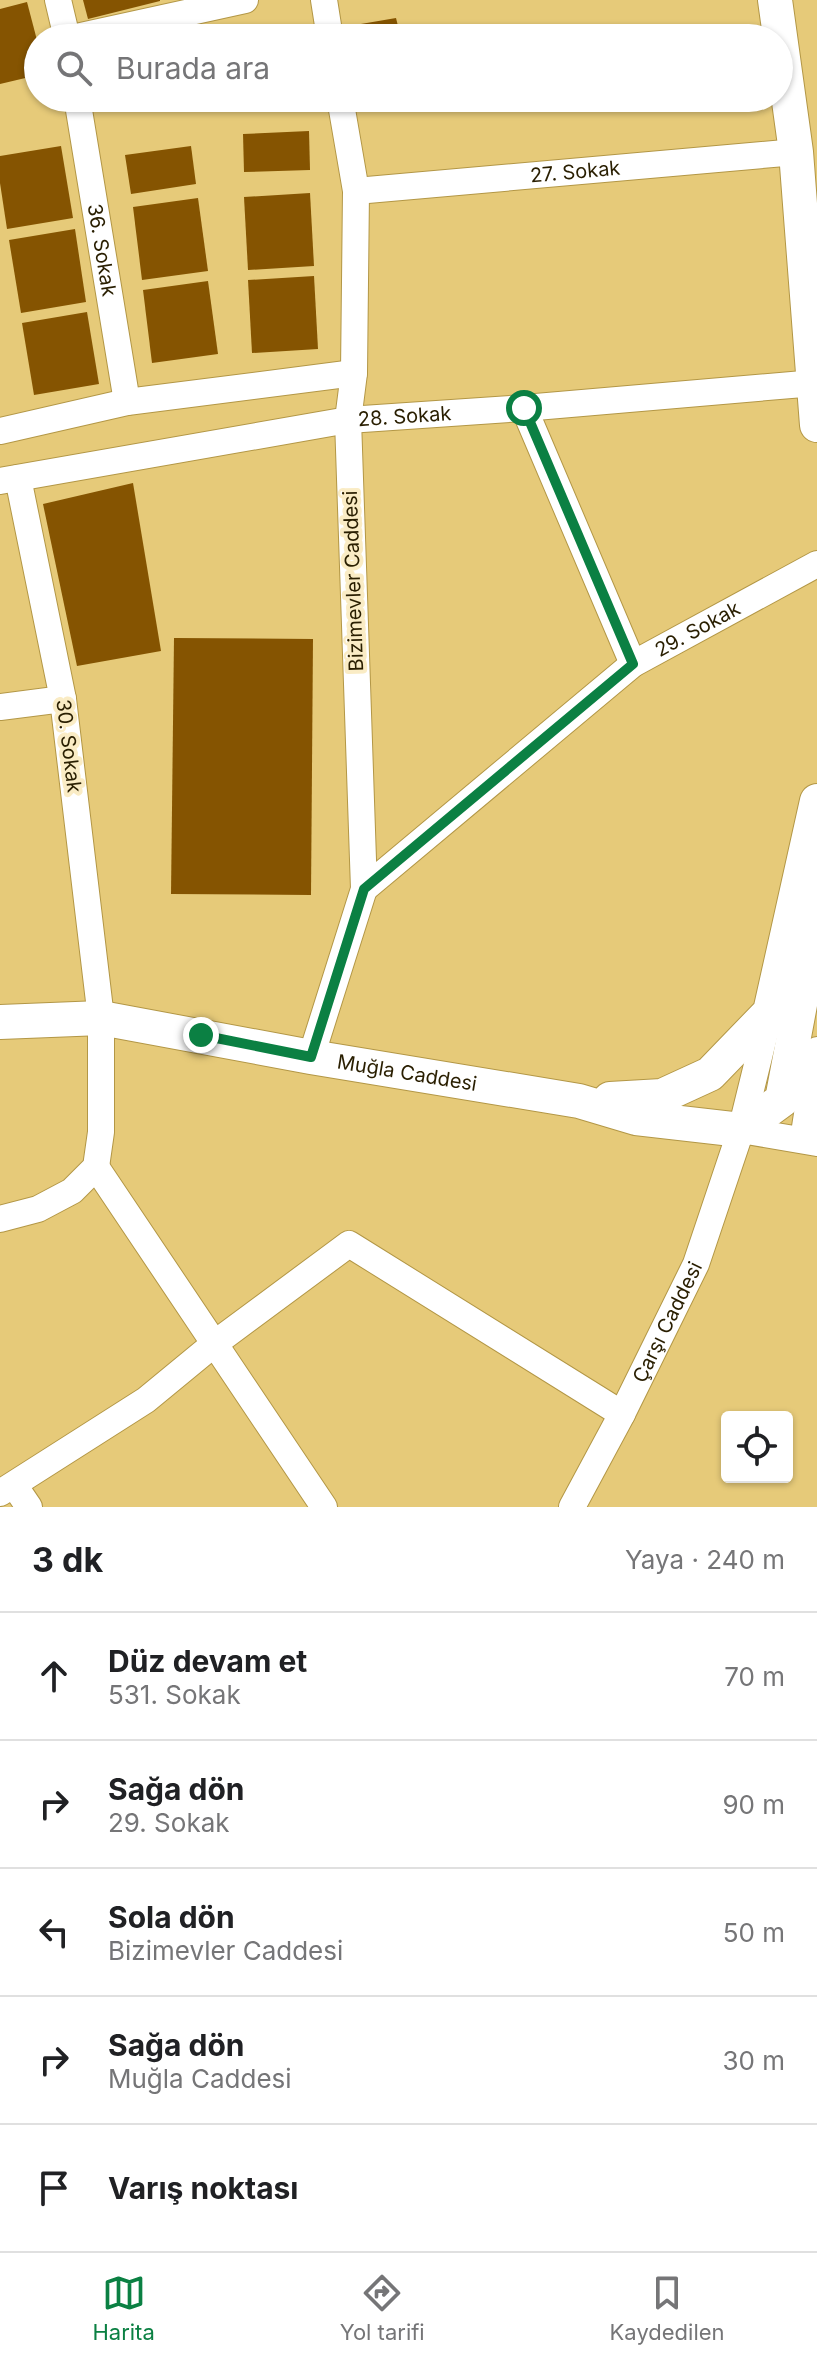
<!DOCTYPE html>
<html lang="tr">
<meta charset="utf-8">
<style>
body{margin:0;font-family:Inter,sans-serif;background:#f6f6f6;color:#202124}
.controls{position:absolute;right:24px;bottom:24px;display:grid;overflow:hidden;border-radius:8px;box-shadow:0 2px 6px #0004}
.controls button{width:72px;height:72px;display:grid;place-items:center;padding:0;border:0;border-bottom:2px solid #e0e0e0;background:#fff;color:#202124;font:40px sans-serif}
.stop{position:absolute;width:24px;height:24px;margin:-18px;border:6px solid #0b8043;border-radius:50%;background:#fff}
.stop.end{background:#0b8043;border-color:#fff;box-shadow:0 2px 8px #0008}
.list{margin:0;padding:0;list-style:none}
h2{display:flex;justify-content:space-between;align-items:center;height:104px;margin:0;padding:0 32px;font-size:34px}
h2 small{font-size:26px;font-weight:400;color:#757577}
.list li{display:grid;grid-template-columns:52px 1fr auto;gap:24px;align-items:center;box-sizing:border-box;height:128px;padding:0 32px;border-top:2px solid #e0e0e0}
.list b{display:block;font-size:30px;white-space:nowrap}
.list p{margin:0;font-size:26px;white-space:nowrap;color:#757577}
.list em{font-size:26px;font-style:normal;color:#757577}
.icon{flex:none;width:44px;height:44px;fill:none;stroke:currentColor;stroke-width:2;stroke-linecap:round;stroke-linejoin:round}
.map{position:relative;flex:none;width:817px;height:1507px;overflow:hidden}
.search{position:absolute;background:#fff;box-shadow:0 2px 6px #0004;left:24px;right:24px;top:24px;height:88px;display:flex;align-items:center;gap:20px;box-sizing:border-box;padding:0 28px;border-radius:44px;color:#757577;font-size:30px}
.sheet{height:744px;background:#fff}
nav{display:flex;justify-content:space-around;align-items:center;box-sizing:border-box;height:112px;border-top:2px solid #e0e0e0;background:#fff;font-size:22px;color:#757577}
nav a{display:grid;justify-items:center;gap:4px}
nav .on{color:#0b8043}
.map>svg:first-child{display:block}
.building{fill:#855401}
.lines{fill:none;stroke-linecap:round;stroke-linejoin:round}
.minor-casing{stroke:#b39746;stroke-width:28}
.major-casing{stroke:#b39746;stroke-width:36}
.minor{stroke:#fff;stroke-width:26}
.major{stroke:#fff;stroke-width:34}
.route{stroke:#0b8043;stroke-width:10}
.labels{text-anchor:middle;stroke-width:8;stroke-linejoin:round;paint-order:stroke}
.street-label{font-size:20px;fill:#291e00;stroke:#faecc5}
</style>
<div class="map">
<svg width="817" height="1507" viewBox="0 0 817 1507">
<rect width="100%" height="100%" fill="#e6ca79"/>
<!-- building -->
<g class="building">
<polygon points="83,0 160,0 160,1 88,19"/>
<polygon points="27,2 38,44 38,75 0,84 0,9"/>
<polygon points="396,18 401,38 358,38 355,25"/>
<polygon points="309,131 310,170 244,172 243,134"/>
<polygon points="61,146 73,218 7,229 0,183 0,156"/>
<polygon points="191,146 196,184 131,194 125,155"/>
<polygon points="310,193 314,266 248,270 244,197"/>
<polygon points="198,198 208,271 142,280 133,207"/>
<polygon points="75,229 86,302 21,313 9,240"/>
<polygon points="314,276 318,349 252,353 248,280"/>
<polygon points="208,281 218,354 152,363 143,290"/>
<polygon points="87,312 99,384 34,395 22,323"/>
<polygon points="133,483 161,651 77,666 43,504"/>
<polygon points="174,638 313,639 311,895 171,894"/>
</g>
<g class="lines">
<!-- minor casing -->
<g class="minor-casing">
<g id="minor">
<polyline points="58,0 67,38"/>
<polyline points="324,0 330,38"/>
<polyline points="72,38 245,0"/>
<path id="s1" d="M77 98 127 402"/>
<path id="s2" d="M356 191 796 152"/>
<polyline points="524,408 633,664"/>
<polyline points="0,431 127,402 354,373"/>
<path id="s3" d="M0 481 348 420 524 408 815 383"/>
<polyline points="0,707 63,699"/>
<path id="s4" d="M364 889 633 664 817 564"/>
<polyline points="311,1057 364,889 348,420 354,373 356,191 340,98"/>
<polyline points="741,1130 817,1143"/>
<polyline points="803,1140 817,1050"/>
<polyline points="96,1167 324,1507"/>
<polyline points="0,1219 38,1209 72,1191 96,1167 101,1132 101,1018 63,699 18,478"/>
<polyline points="14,1485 29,1507"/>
<polyline points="0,1493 146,1400 214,1344 349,1244 622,1414"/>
<path id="s5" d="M572 1507 622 1414 696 1264 741 1130 770 1012"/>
</g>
</g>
<!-- major casing -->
<g class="major-casing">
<g id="major">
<polyline points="775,0 796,152 817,425"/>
<path id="s6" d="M0 1022 101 1018 311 1057 579 1101 636 1118 741 1130 782 1100 805 978 817 847"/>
<polyline points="610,1099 662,1096 710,1074 770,1012 817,801"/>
</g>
</g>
<!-- minor -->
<use href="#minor" class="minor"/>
<!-- major -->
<use href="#major" class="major"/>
</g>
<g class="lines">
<!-- route -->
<polyline class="route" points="201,1035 311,1057 364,889 633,664 524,408"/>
</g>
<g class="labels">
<!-- street labels -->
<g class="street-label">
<text dy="7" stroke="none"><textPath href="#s2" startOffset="220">27. Sokak</textPath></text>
<text dy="7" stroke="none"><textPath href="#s1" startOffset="154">36. Sokak</textPath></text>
<text dy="7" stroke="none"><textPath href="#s3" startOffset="410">28. Sokak</textPath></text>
<text transform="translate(353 581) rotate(-92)" y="7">Bizimevler Caddesi</text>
<text dy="7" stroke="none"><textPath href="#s4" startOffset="424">29. Sokak</textPath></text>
<text transform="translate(69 746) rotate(83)" y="7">30. Sokak</text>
<text dy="7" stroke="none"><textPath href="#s6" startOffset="412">Muğla Caddesi</textPath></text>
<text dy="7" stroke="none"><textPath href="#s5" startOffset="208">Çarşı Caddesi</textPath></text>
</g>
</g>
</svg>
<div class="controls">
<button><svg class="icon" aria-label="locate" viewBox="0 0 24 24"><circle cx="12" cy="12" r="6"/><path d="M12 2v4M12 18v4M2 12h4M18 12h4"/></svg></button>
</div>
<div class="stop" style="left:524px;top:408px"></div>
<div class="stop end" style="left:201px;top:1035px"></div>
<div class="search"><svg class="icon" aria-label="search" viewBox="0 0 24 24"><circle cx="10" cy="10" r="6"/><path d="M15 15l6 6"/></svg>Burada ara</div>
</div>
<section class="sheet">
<h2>3 dk<small>Yaya · 240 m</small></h2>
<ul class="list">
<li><svg class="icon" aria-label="ahead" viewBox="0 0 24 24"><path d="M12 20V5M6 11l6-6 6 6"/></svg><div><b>Düz devam et</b><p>531. Sokak</p></div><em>70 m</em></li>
<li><svg class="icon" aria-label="right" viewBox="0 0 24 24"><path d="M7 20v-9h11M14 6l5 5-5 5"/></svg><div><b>Sağa dön</b><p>29. Sokak</p></div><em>90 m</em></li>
<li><svg class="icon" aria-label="left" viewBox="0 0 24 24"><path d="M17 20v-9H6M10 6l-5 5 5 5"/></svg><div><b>Sola dön</b><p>Bizimevler Caddesi</p></div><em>50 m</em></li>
<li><svg class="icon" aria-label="right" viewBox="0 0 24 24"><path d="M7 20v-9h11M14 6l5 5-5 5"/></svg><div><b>Sağa dön</b><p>Muğla Caddesi</p></div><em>30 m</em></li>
<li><svg class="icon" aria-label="arrive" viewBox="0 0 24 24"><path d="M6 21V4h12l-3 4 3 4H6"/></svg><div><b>Varış noktası</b></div></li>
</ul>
</section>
<nav>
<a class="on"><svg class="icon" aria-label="map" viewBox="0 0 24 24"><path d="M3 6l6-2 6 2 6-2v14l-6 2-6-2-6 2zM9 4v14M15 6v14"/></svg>Harita</a>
<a><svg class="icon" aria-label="directions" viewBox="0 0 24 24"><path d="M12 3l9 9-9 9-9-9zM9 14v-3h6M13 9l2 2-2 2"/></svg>Yol tarifi</a>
<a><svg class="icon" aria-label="saved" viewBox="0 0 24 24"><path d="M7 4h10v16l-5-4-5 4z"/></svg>Kaydedilen</a>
</nav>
